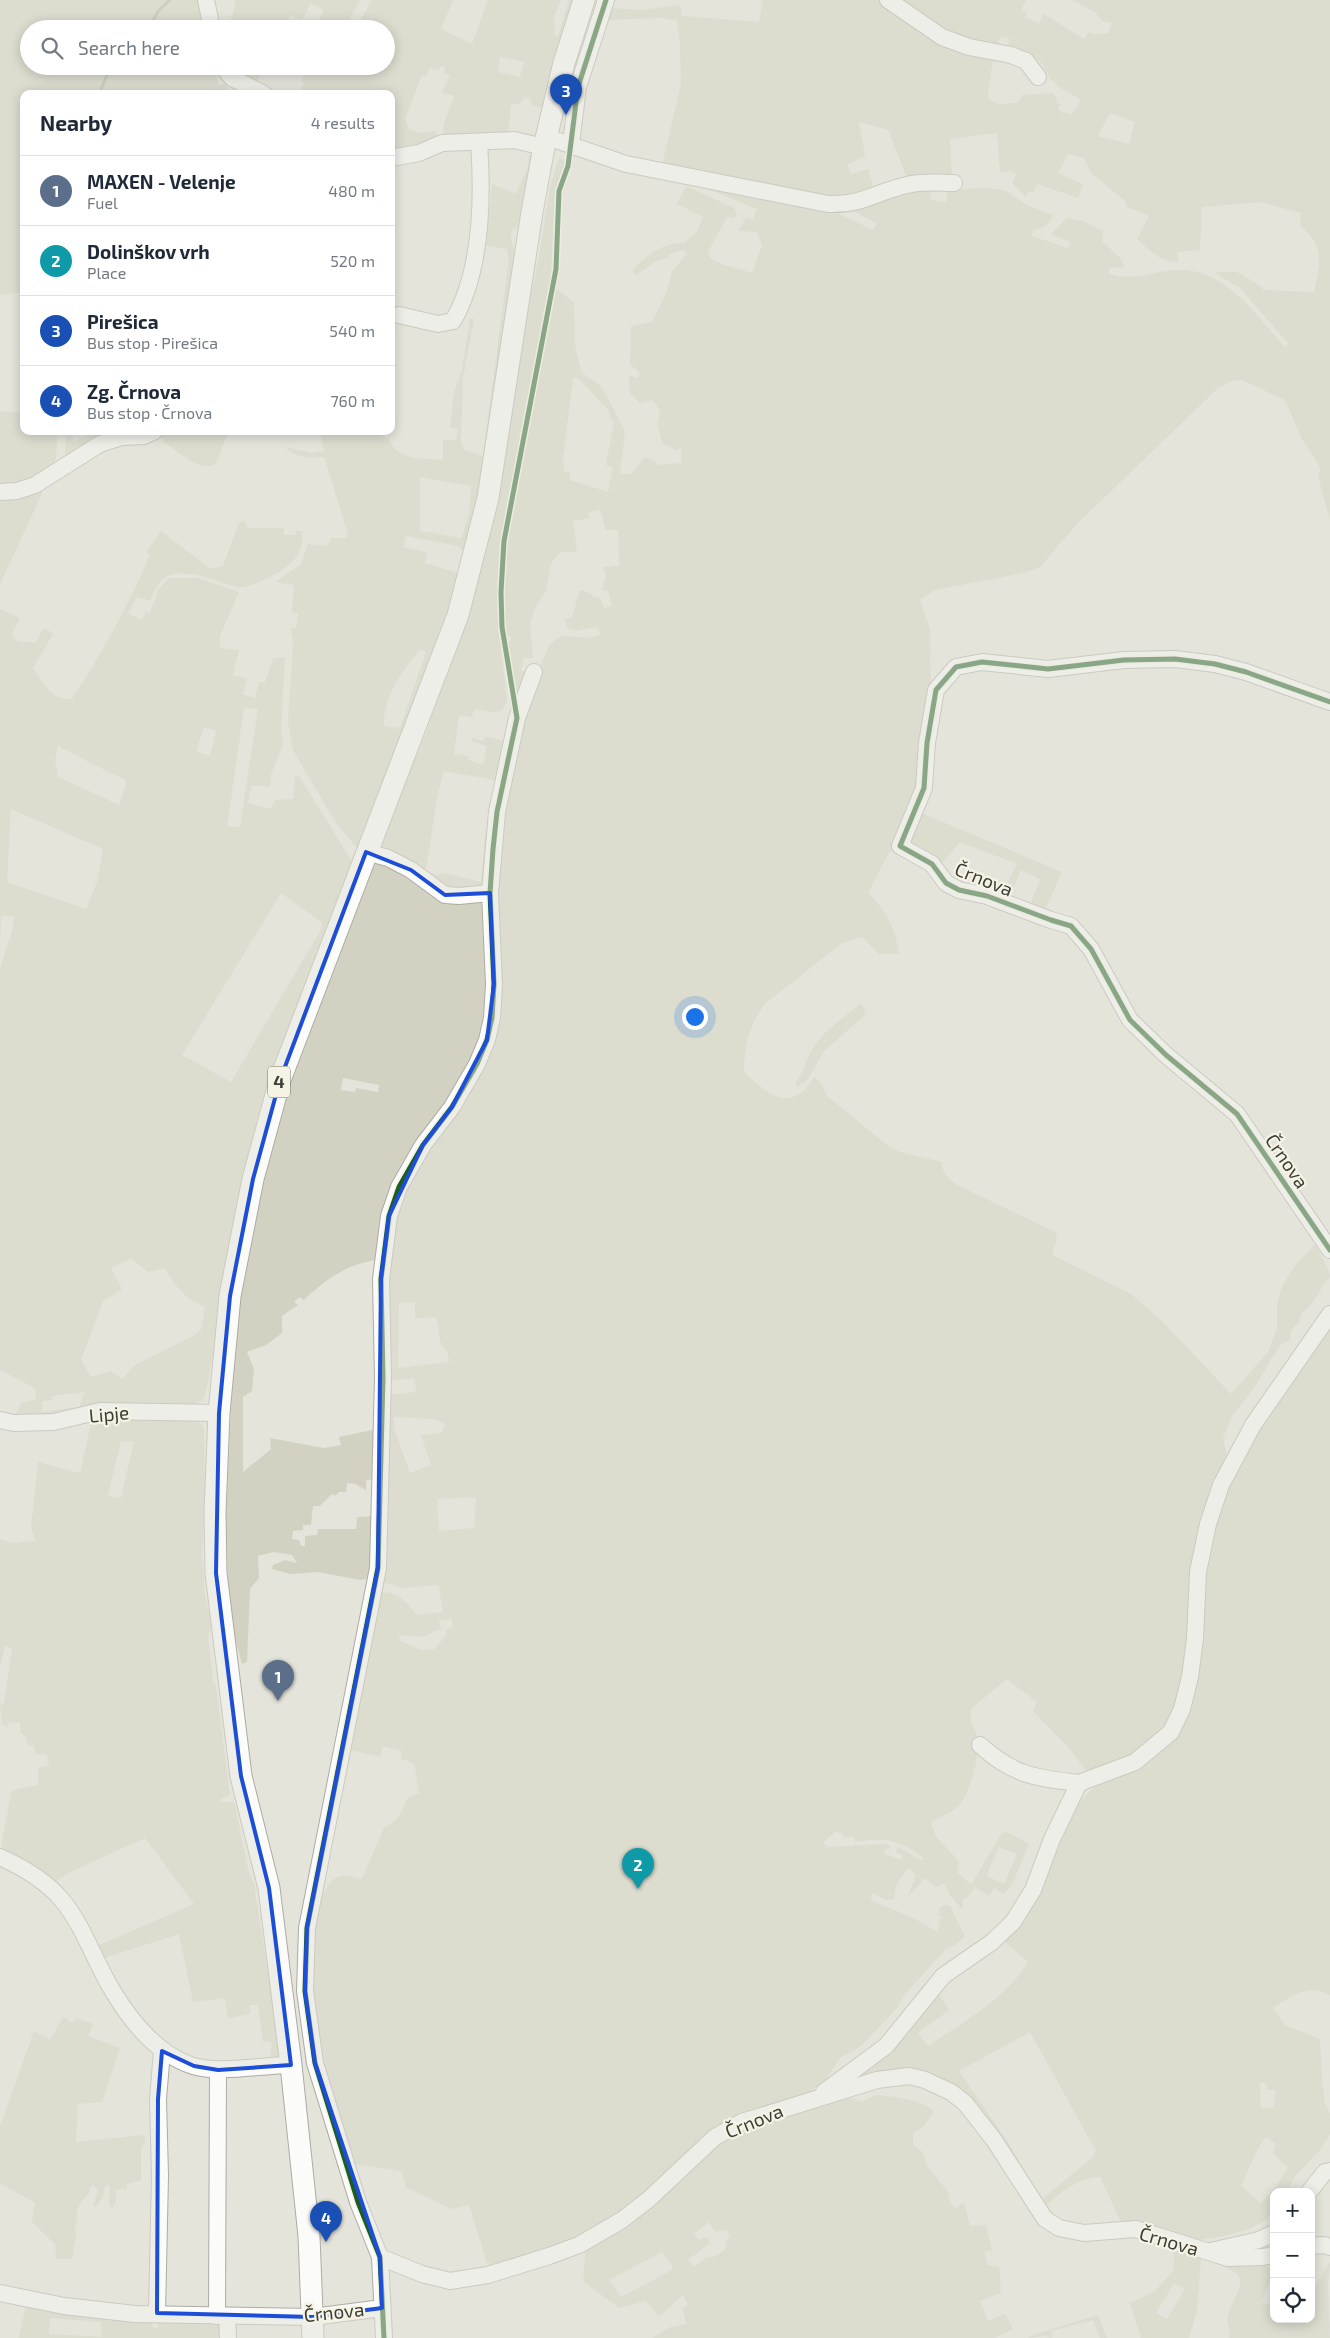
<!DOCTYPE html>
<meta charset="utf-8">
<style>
body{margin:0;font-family:"Exo 2",sans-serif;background:#f6f6f7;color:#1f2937}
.controls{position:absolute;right:15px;bottom:15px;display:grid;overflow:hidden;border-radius:10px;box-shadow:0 2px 12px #0003}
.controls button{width:45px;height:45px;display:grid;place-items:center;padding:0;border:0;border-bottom:1px solid #e0e1e3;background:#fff;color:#1f2937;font:25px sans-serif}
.you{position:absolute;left:694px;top:1016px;width:18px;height:18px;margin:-12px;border:4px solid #fff;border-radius:50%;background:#1a73e8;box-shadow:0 0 0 8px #1a73e833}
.badge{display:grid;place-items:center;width:32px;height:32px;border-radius:50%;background:#7c3aed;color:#fff;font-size:16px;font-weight:700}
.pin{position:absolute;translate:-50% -41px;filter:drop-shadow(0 1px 2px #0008)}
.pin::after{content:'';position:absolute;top:26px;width:18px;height:15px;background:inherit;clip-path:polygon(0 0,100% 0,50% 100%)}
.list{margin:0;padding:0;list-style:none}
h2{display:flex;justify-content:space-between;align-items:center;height:65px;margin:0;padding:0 20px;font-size:21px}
h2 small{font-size:16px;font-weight:400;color:#747a83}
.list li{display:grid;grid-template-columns:32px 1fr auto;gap:15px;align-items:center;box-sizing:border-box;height:70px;padding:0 20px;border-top:1px solid #e0e1e3}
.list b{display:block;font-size:19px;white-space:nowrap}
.list p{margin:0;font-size:16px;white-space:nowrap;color:#747a83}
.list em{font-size:16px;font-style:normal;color:#747a83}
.icon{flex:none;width:28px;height:28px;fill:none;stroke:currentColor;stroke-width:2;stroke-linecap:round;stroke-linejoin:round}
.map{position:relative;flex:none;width:1330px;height:2338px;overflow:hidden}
.search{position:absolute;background:#fff;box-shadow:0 2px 12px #0003;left:20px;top:20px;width:375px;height:55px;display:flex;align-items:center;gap:12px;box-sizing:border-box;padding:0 18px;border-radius:28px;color:#747a83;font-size:19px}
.panel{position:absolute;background:#fff;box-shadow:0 2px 12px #0003;left:20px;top:90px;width:375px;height:345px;border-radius:10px}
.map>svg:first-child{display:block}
.green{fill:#d3d2c2;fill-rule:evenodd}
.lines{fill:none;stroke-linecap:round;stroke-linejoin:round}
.stream{stroke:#b6b49c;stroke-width:3}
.minor-casing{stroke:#acaca5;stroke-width:18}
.major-casing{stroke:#acaca5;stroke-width:23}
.minor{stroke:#fbfbf9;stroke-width:16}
.major{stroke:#fbfbf9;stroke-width:21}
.cycleway-casing{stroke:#f5f4e4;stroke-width:8}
.cycleway{stroke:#1b5e20;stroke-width:5}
.marked{fill:none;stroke:#1d4ed8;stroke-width:4;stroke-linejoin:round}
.labels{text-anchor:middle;stroke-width:4.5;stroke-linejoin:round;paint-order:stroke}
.shield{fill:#f5f4e4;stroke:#74746b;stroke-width:1}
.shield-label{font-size:18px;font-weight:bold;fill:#3d3d37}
.street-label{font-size:19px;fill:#3d3d37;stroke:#f5f4e4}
</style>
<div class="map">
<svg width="1330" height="2338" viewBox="0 0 1330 2338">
<rect width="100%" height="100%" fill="#e4e4da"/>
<!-- green -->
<g class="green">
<polygon points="0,0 202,0 208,29 29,29 29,66 219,66 220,69 215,73 219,85 228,83 224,94 24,94 24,292 0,295"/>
<path d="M235 0H360L344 29H314L324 11 311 3 302 20 290 15 283 29H229C230 18 236 10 235 0Z"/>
<path d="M372 0H453L441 29 472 44 488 0H561L554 17 555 36H558L569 0H576L545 109 532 105 530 98 525 97 519 104H511L508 136 449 138 443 133 444 124 454 96 442 92 450 76 444 73 445 67 441 66 439 70 430 68 426 76 422 75 405 119 410 130 421 133 435 131 439 139 391 155V94H285L287 90 300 93 304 83 301 80 309 66H386V29H356ZM500 57 524 62 520 77 498 72Z"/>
<path d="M763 0H886L961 49 993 55C993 70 987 85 989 100L998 104 1017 103 1023 95 1052 93 1057 98 1056 101 1060 105 1058 109 1064 114 1066 112 1071 115 1081 100 1059 87 1050 78 1040 61 1008 49 1009 38 1001 37 994 49C954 44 928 23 896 0H1026L1021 10 1027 12 1025 17 1039 24 1044 14 1084 39 1089 32 1095 34 1108 33 1112 23 1102 21 1095 12 1072 0H1330V521L1318 476 1321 469 1302 439 1285 400 1242 380 1232 381 1218 388 1077 524 1040 567 1023 573 935 590 920 600 930 629 931 697 935 715 931 737 927 743 933 783 919 812 1062 872 1044 912 1007 895V884L1017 864 960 842 941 864 912 851 904 840H899L887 856 868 893C886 911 896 929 899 954H879L862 937 842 943 766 1003C750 1022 744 1046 744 1071 765 1095 795 1115 814 1076L822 1085 827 1096 892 1149 903 1153 942 1162C941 1173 949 1179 957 1185L1055 1232 1057 1238 1052 1255 1131 1294 1162 1321 1231 1394 1268 1352 1277 1328V1305L1282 1286 1295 1266 1315 1244 1329 1271 1330 1277C1319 1288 1316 1304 1302 1312L1299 1322C1292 1327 1291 1332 1290 1340L1281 1344 1253 1389 1232 1416 1223 1438 1228 1462 1205 1514 1195 1559 1189 1657 1182 1695 1169 1726 1141 1754 1121 1763 1086 1771 1070 1749 1033 1711 1037 1702 1007 1679 972 1708C968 1728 975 1723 977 1737 979 1755 972 1789 960 1804 954 1812 940 1817 931 1822L936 1837 959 1861 957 1872 971 1885 1002 1833 1007 1832 1029 1844 1012 1885 1004 1894 994 1888 989 1896 975 1887 967 1898 963 1899V1907L961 1908 950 1895 944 1883 937 1887 925 1878 908 1897 916 1875 909 1868C901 1876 893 1886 895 1899L886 1900 873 1893 870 1900 913 1918 938 1932 940 1919 945 1918 940 1916 939 1908 943 1905 950 1906 965 1936 956 1944 945 1950 904 1995 897 2008 861 2046 840 2058 825 2081 811 2091 719 2128 653 2192 607 2226 553 2252 489 2269 469 2205 451 2209 406 2187 401 2171 354 2164C336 2109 312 2053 310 1994 310 1971 313 1948 316 1926 318 1910 323 1877 343 1876 349 1876 356 1878 362 1879L384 1828 392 1823 400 1815 408 1797 419 1793 414 1763 401 1759 402 1751 383 1746 380 1757 350 1750 380 1593C394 1589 409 1603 416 1615L443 1612 439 1585 402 1588 382 1582 389 1499V1395L416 1392 414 1378 389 1381 387 1252 390 1231 399 1197 438 1131 465 1092 491 1042 498 980 495 886 497 843 518 729 530 689 550 644 558 638 564 636 590 638 601 634 597 627 575 631 574 629 567 628 565 619 571 618 573 614 580 590 590 593 594 597H599L604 608 612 606 608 591 602 590 606 577 603 567 619 566 618 530H606L600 510 589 512V518L573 521 577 552H561L551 563 546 591 534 610 530 624 533 658H524L521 671 530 672 523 696H520C508 683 509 659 506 642L511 641V636L505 637 503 632 499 633 507 701 501 711 491 712 474 709 472 717 459 715 454 754 469 756 468 760 483 765 487 746 472 741 473 738 483 741 485 737 508 741 490 835 486 883 463 892H453L420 874 407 863 383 852 380 843 427 731 477 583 513 409 526 319 539 256 550 187 559 158 564 159V165L555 192 551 272 559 274 552 285 574 303 575 347 582 373 601 386 625 431 620 474H631L645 457 660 465 682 463 681 448 676 450 662 443 658 425 660 411 653 400 640 403 630 393 629 375 637 378 640 373 630 364 631 326 652 322 667 292 672 271 686 255 684 250 670 254 667 258 656 261 636 275 632 270C646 256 664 242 684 243L697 232 703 217 677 204 686 186 734 208 737 214 735 218 727 217 708 252 710 258 724 265 752 273 762 246 757 232 738 231 746 218 753 220 757 209 696 184 697 181 769 194 825 207 873 230 877 224 850 209 903 188 931 186 930 200 946 202 948 190 984 188 1004 190 1029 206 1053 215C1050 224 1043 229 1033 230L1032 236 1068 248 1070 242 1051 234 1067 218 1083 221 1103 231 1102 241 1121 259 1124 267 1109 268V274C1136 281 1146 273 1173 270 1223 265 1255 314 1285 347L1288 343 1239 287 1217 275 1216 272H1237L1262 287 1263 290 1314 292C1321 260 1325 248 1300 225L1301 213 1261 202 1202 207 1200 250 1177 252 1178 262C1161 262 1150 251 1137 239L1149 216 1127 207 1125 201 1091 173 1084 158 1068 154 1058 173 1083 184 1078 198 1037 184 1034 192 1028 191 1026 197 1012 183 1016 175 1010 171 1000 172 997 133 950 139 952 180H908L888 130 859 122 865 156 847 165 851 174 868 169 875 194 842 202 828 201 750 184 661 170 681 84 680 43 677 21 662 18 605 20 612 8 642 10 680 5 682 16 759 22ZM1110 113 1135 122 1129 144 1098 136ZM573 378H578L609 411 610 419 614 421 606 465 613 467 608 492 570 480V473L564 471 563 458ZM444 771 495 780 485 835 481 882 444 873 436 875 426 870 438 792ZM1021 870 1040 879 1031 903 1010 896ZM415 1302V1318L435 1317 437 1321 441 1345 448 1354 449 1362 398 1368 399 1303ZM394 1417 434 1419 445 1424 442 1433 421 1435 431 1465 410 1473 394 1428ZM476 1497 474 1528 439 1531 437 1499ZM452 1619V1628L447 1629 446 1635 435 1649 420 1650 399 1640 400 1635C407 1635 418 1638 426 1636 432 1633 433 1630 441 1630L439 1620ZM835 1832 842 1833 844 1838 853 1836 855 1842C884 1837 901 1839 924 1859L921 1860 897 1847 896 1852 902 1855V1860L883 1853 886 1849 890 1848 889 1845 885 1844 827 1847 823 1842ZM999 1847 1017 1854 1004 1884 988 1877 987 1874Z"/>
<polygon points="227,66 265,66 256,84"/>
<path d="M529 154 532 155 526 195 517 228 512 229 511 238 515 256V282L469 548 462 549 458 546 406 536 403 547 427 552 425 563 461 574 446 630 358 849 337 825 293 750 288 722 293 642 291 627 296 628 299 614 292 612 294 585 276 582 301 564 308 544 328 546 331 538H346L348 534 324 457C309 458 295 459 285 447L313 453 324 451 320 431H386L383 437 389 439C396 461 423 458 443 460V440H456L458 429 450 428 454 392 462 370 470 319H474L463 378 461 440 464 450 483 456 509 260 507 249 486 246 492 184 516 194 528 167ZM420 477 471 486 469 514 461 538 420 531ZM420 649 426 652 400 728 384 726C383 697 402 671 420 649Z"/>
<path d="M0 411 24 413V431H56C62 481 39 479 0 489Z"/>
<polygon points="66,431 72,431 73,442 98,431 133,431 65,460"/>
<path d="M163 431H228L218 460 212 466C193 468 178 451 163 441L161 434Z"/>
<polygon points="44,486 40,498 0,584 0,495"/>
<path d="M244 520 248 528H284V535H295L296 531H302C303 541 301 552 294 560 284 571 253 588 239 587 219 584 179 562 161 581 156 586 153 594 150 601L137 597 128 613 141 620 146 612 150 613 158 590 169 578H198L239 592 220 636V648L239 650 233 675 247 679 243 694 255 698 259 682H265L273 658 285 657 281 728 283 744 270 777 271 783 269 787 252 785 248 803 271 809 275 800 293 799 295 775 299 776 353 863 218 1326 207 1388 203 1400 192 1406 49 1419 15 1417 21 1403 36 1399 35 1388 0 1370V969L12 931 14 917 1 915 0 939V609L20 618 12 634 17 641 35 643 44 628 53 634 33 668C43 684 52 701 72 699 102 653 129 605 150 555L146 553 161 531 211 569 223 566 239 523ZM244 708 258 709 240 827H227ZM204 727 216 731 210 756 196 751ZM58 746 125 780 126 785 119 805 58 777 55 760ZM11 809 103 849 97 882 86 909 7 882ZM281 893 321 922 322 928 231 1082 182 1055ZM131 1259 148 1272 164 1268C174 1284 186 1300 205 1307L201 1330 193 1336 135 1365 122 1379 110 1371 91 1377 81 1360 103 1301 122 1289 111 1268ZM85 1392 79 1407 41 1412 43 1401 52 1400V1396Z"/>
<path d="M376 860 485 903 489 988 481 1043 438 1114 377 1260C347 1264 325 1280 304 1300L299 1297 294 1302 298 1305 282 1316V1333L266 1345 247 1352 254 1369 252 1391 243 1397V1472L271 1449 270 1438 324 1448 341 1445 339 1437 377 1429 379 1479 366 1480V1490L355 1484 347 1483 346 1492H339L335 1496 332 1494 320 1506H313L311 1525H303V1530L293 1531 292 1539 299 1540 301 1546H305V1536L317 1535 318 1529H356L357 1517 374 1516 371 1579 360 1580 318 1572 290 1574 272 1569 273 1565 285 1560 297 1563 292 1555 274 1552 258 1556 259 1578 250 1589 247 1662 242 1664 230 1619 226 1519 231 1409 240 1290 251 1233 284 1093ZM343 1078 379 1085 378 1092 356 1088 355 1092 341 1090Z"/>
<path d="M861 1003 866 1014 824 1051 808 1079 797 1087 796 1082C804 1071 806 1061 812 1050 820 1034 847 1015 861 1003Z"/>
<path d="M1330 1324V1995C1307 1983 1292 1996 1273 2008L1285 2025 1320 2039 1322 2083 1325 2104 1330 2114V2134L1320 2150 1295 2176 1287 2192H1274C1274 2197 1275 2206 1273 2211 1263 2232 1209 2240 1188 2241 1172 2241 1140 2230 1123 2226L1100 2177C1073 2179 1064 2192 1042 2208L942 2081 840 2086 935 1988 949 2010 918 2033 928 2046C963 2022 1006 1999 1028 1962L1002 1939 1069 1813 1098 1783 1173 1736 1201 1586 1225 1490 1256 1431ZM1030 2032 1096 2151 1092 2158 1042 2199 1007 2141 959 2071ZM1260 2083H1267V2090H1275L1274 2108H1261ZM1266 2137 1276 2144 1273 2154 1288 2167 1277 2185 1261 2203 1241 2186 1258 2148Z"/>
<path d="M101 1416 190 1419 198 1421 204 1428 205 1505 202 1555 205 1597 213 1627 208 1634 213 1682 216 1686 230 1795 221 1799V1802H233L235 1805 248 1870 254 1884 281 2056 273 2061 270 2057 272 2044 269 2041 263 2042 258 2005H250V2014L228 2018 225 1998 193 2002 179 1934 101 1959 95 1947 194 1904 145 1838 68 1873 51 1885 2 1852V1841L11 1793 13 1790 38 1785V1768L49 1766 47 1755 35 1754 34 1746 28 1745 26 1737 20 1732V1723L8 1722V1727L2 1725 0 1703 4 1704 12 1648 5 1646 0 1667V1539L12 1543 36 1541 31 1528 38 1462 80 1473 92 1420ZM121 1441 134 1442 121 1498 108 1496Z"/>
<path d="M63 2017 73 2023 76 2018 93 2024 88 2036 120 2048 102 2102 78 2104 76 2142 145 2135V2143L141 2148V2180L127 2184V2189L116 2190V2205H113V2209L109 2205 110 2188 108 2184 104 2187 103 2196 97 2206H93L98 2191 94 2185 90 2187V2191C81 2202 73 2210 78 2225H75L76 2236 72 2259H56L55 2244 32 2222 35 2203 0 2183V2127L34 2031 50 2040Z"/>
<path d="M875 2095C896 2097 917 2098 934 2111L924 2126 913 2133V2144L923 2153 927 2166 948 2192 950 2203 956 2208 964 2202 970 2226 986 2225 992 2250 984 2252 988 2265 999 2267 1001 2293 980 2301 988 2321 1005 2314 1013 2329 995 2338H652L670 2327 686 2324 683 2309 688 2304 683 2295 659 2317 646 2301 619 2308 583 2281 586 2246 716 2143 783 2112 824 2105 850 2098 862 2102ZM708 2222 716 2232 727 2230 730 2237 726 2242 725 2250 714 2257H707L694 2267 688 2260 710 2243 707 2237 699 2240 694 2235ZM662 2252 672 2265V2270L621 2297 609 2280Z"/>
<path d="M1173 2246 1201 2258 1197 2310 1189 2338H1141L1130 2303 1154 2292 1174 2270ZM1174 2283 1185 2289 1167 2319 1156 2313Z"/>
<path d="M1215 2259 1259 2262 1274 2271 1262 2302 1274 2307V2319H1311V2285L1315 2286 1330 2262 1328 2284 1330 2338H1229C1232 2330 1225 2324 1228 2315 1238 2285 1256 2277 1214 2263Z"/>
<path d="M26 2304 151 2320 153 2329 158 2328V2320L219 2323 220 2338H19ZM50 2318 101 2322 102 2337 49 2334Z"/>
<polygon points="1098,2315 1107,2338 1100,2338 1093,2320 1051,2331 1052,2338 1044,2336 1028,2338 1029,2336"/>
</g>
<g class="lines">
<!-- stream -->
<g class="stream">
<polyline points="148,29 159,10 170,0"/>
<polyline points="99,94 111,66"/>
</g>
<!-- minor casing -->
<g class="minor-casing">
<g id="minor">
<polyline points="206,0 212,29"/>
<polyline points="888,0 942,37 969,47 1011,55 1026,61 1038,77"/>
<polyline points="222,66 232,78 264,94"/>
<path d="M547 137 626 164 828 204C864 205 875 192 907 185 921 181 939 183 954 183"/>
<polyline points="571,144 578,87 606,0"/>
<polyline points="391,158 419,153 442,143 514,140 544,147"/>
<path d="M399 315 438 324 453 321C482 271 483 198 479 142"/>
<polyline points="0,492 17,491 35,485 100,444 122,437 144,436 155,431"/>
<polyline points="1330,702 1246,672 1215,664 1175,659 1124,660 1048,669 982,662 956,667 936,690 927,743 924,788 900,846 932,864 946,883 959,890 987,896 1051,920 1071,926 1091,949 1130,1020 1166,1055 1237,1114 1330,1250"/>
<polyline points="366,852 388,858 411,870 445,895 459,896 490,893"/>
<polyline points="0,1420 14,1423 54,1422 100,1411 219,1413"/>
<path d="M980 1745C1014 1776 1036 1778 1079 1783"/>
<path d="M0 1857C22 1867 46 1881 62 1900 85 1928 95 1963 114 1993 132 2023 159 2055 193 2066 220 2074 262 2065 291 2065"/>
<polyline points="824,2092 886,2046 943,1976 992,1942 1013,1922 1033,1890 1052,1839 1079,1783 1135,1762 1171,1732 1182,1709 1190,1677 1195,1639 1198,1572 1208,1524 1221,1485 1253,1425 1330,1314"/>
<polyline points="1309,2192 1325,2172 1330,2171"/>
<polyline points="1311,2246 1324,2245 1330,2247"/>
<polyline points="1211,2251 1259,2240 1274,2233"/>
<polyline points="380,2257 422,2274 450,2281 488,2275 549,2256 579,2245 622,2220 649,2199 715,2137 742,2122 877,2080 909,2076 925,2080 951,2092 965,2103 994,2140 1045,2219 1059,2228 1084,2233 1136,2229 1228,2258 1263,2257 1274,2255"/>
<polyline points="0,2293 64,2306 135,2314 313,2317 382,2308"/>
<polyline points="157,2313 160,2176 158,2099 162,2051"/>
<polyline points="217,2316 218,2070"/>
<polyline points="227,2316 228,2338"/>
<polyline points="384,2338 380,2257 358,2202 315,2063 305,1991 307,1928 378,1568 383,1378 381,1279 389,1216 399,1187 423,1145 452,1107 477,1064 487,1040 492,1018 494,984 490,893 497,812 517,718 534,672"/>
</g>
</g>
<!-- major casing -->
<g class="major-casing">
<polyline id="major" points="313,2338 309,2236 291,2065 269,1888 241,1776 216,1573 215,1512 219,1413 230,1296 253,1179 280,1080 458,615 488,498 532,212 544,147 564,63 584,0"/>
</g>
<!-- minor -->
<use href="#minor" class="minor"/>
<!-- major -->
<use href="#major" class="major"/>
<!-- cycleway casing -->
<g class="cycleway-casing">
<g id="cycleway">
<polyline points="1330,702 1246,672 1215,664 1175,659 1124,660 1048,669 982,662 956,667 936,690 927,743 924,788 900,846 932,864 946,883 959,890 987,896 1051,920 1071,926 1091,949 1130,1020 1166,1055 1237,1114 1330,1250"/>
<polyline points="384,2338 380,2257 358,2202 315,2063 305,1991 307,1928 378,1568 383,1378 381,1279 389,1216 399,1187 423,1145 452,1107 477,1064 487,1040 492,1018 494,984 490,893 493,849 497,812 517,718 502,627 501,592 504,541 556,269 559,191 568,166 578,87 606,0"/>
</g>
</g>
<!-- cycleway -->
<use href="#cycleway" class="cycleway"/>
</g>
<!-- marked area -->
<path d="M0 0H1330V2338H0ZM366 852 411 870 445 895 490 893 494 984 487 1040 452 1107 423 1145 389 1216 381 1279 378 1568 307 1928 305 1991 315 2063 380 2257 382 2308 313 2317 157 2313 158 2099 162 2051 194 2066 218 2070 291 2065 269 1888 241 1776 216 1573 219 1413 230 1296 253 1179 280 1080Z" fill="#e4e4da" fill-opacity=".55" fill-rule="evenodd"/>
<path class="marked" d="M366 852 411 870 445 895 490 893 494 984 487 1040 452 1107 423 1145 389 1216 381 1279 378 1568 307 1928 305 1991 315 2063 380 2257 382 2308 313 2317 157 2313 158 2099 162 2051 194 2066 218 2070 291 2065 269 1888 241 1776 216 1573 219 1413 230 1296 253 1179 280 1080Z"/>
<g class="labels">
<!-- shield labels -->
<rect class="shield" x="268" y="1066.5" width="22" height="31" rx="4"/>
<g class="shield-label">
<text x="279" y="1088">4</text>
</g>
<!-- street labels -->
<g class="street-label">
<text transform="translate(984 879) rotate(22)" y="7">Črnova</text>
<text transform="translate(1287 1161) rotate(56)" y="7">Črnova</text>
<text transform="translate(109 1414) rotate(-5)" y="7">Lipje</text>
<text transform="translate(754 2121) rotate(-22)" y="7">Črnova</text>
<text transform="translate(1169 2241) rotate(16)" y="7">Črnova</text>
<text transform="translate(334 2312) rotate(-6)" y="7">Črnova</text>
</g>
</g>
</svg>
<div class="controls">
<button>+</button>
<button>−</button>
<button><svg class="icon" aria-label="locate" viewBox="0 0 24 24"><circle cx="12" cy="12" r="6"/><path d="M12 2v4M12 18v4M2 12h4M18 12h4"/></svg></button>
</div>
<div class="you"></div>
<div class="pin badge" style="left:278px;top:1701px;background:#5c6f8a">1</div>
<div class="pin badge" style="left:638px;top:1889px;background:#0f9aa8">2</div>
<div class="pin badge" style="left:566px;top:115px;background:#1a4fb4">3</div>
<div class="pin badge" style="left:326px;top:2242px;background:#1a4fb4">4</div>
<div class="search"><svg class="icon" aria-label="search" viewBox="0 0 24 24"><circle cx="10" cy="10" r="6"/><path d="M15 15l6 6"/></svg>Search here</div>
<section class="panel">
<h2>Nearby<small>4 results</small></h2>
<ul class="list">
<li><span class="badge" style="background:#5c6f8a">1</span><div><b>MAXEN - Velenje</b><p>Fuel</p></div><em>480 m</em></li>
<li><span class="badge" style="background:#0f9aa8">2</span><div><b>Dolinškov vrh</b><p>Place</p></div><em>520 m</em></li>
<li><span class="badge" style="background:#1a4fb4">3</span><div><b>Pirešica</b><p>Bus stop · Pirešica</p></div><em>540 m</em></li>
<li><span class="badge" style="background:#1a4fb4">4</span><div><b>Zg. Črnova</b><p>Bus stop · Črnova</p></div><em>760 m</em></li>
</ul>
</section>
</div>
